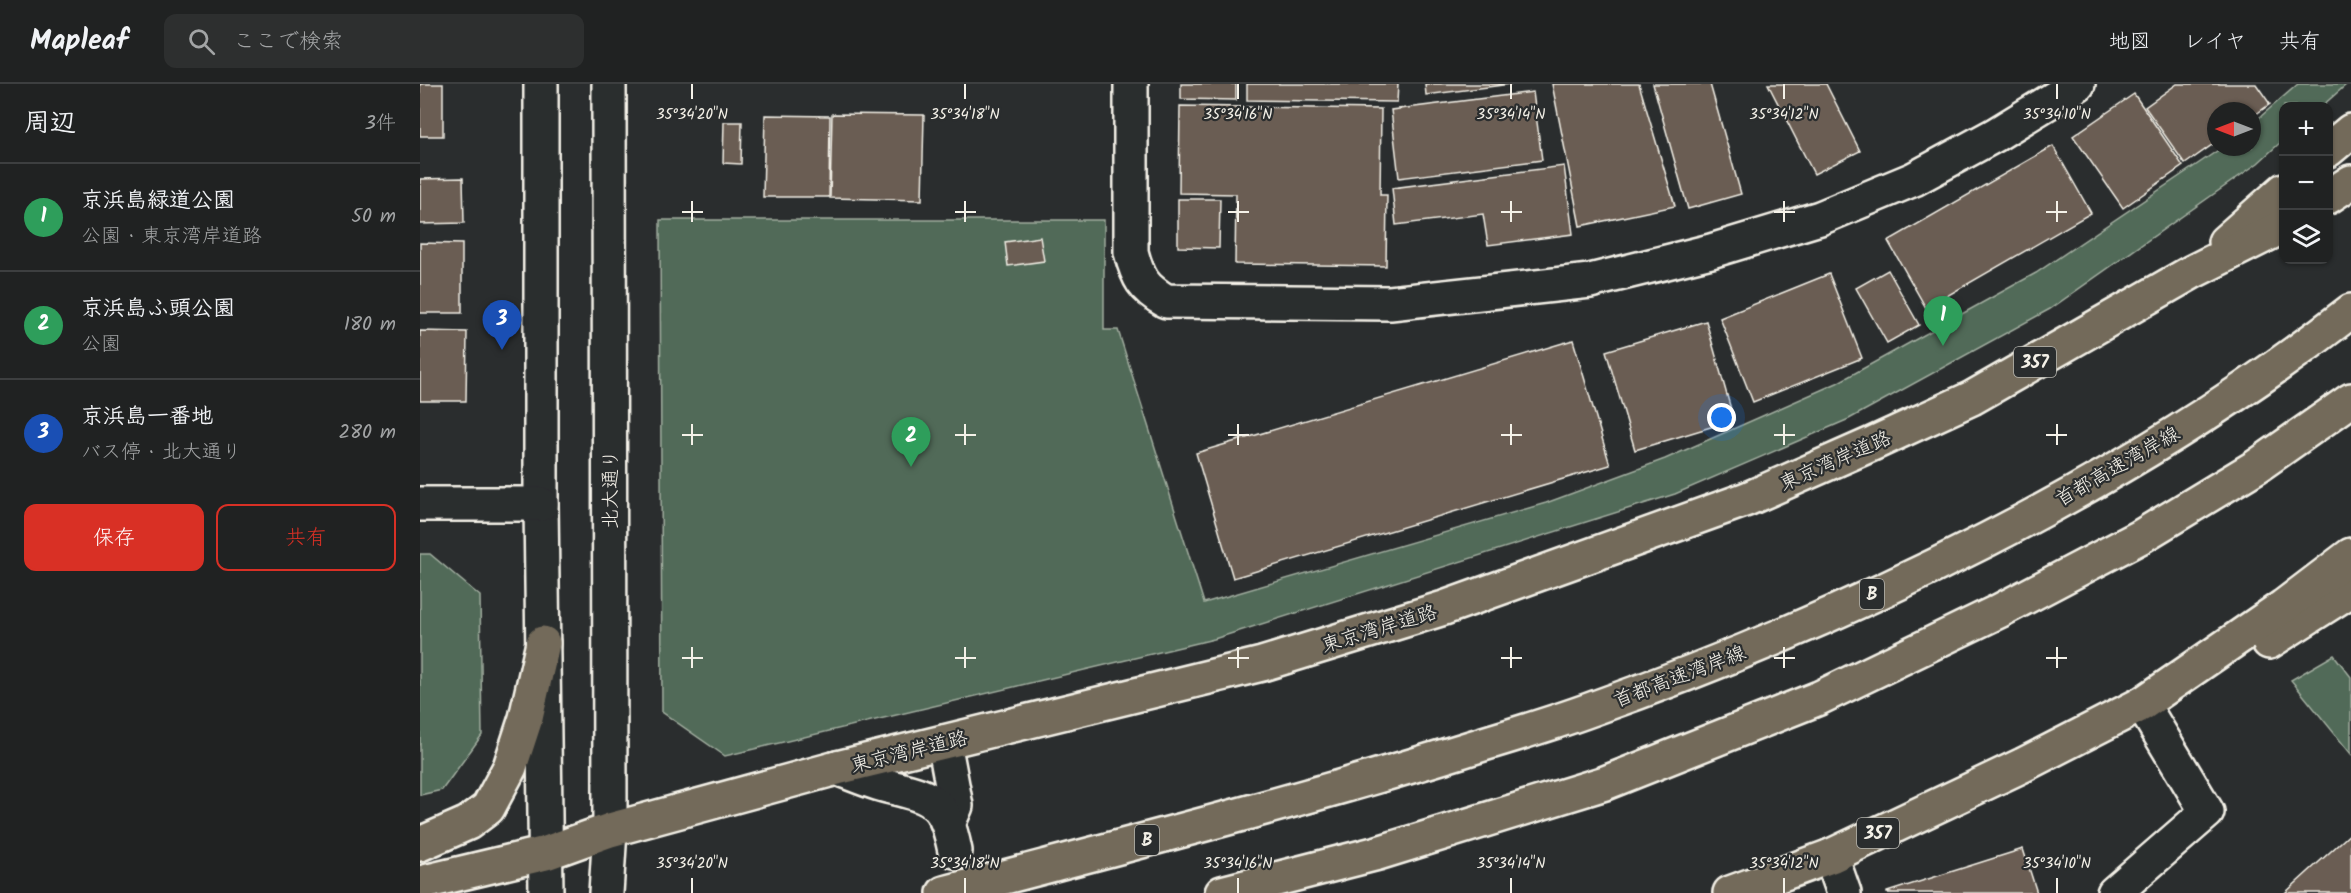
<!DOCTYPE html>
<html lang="ja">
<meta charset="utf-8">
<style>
body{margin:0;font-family:Kalam,"Klee One",sans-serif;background:#2d2f2f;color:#f1f3f6}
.controls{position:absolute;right:18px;top:18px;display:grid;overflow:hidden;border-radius:12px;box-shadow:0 2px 4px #0004}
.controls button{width:54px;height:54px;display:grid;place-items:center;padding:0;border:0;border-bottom:2px solid #3d3f40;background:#202222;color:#f1f3f6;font:30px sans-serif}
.compass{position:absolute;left:1787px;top:18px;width:54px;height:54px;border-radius:50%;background:#202222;box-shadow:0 2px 4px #0004;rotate:270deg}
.you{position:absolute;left:1302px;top:334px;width:21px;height:21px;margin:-15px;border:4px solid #fff;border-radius:50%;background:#1a73e8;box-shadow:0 0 0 9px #1a73e833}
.badge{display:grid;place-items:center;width:39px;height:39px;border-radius:50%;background:#d93025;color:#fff;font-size:20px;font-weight:700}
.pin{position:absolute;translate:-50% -50px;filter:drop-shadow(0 2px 3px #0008)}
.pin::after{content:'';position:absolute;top:32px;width:21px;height:18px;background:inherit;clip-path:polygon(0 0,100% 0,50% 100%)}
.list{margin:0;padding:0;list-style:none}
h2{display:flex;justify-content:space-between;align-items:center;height:78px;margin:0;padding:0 24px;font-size:26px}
h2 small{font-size:20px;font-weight:400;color:#a2a4a5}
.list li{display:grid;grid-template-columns:39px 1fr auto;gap:18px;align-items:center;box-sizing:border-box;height:108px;padding:0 24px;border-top:2px solid #3d3f40}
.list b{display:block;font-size:22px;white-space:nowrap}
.list p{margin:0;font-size:20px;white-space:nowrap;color:#a2a4a5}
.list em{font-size:20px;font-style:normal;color:#a2a4a5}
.actions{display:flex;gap:12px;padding:18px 24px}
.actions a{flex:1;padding:14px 0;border:2px solid #d93025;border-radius:12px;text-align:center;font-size:21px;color:#d93025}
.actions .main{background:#d93025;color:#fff}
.icon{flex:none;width:33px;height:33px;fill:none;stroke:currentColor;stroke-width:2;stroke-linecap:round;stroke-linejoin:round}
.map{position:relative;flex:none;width:1931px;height:809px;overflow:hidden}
header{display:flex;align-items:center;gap:36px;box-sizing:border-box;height:84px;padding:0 30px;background:#202222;border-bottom:2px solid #3d3f40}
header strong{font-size:28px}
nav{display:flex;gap:33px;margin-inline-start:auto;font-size:21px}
.search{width:420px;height:54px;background:#2d2f2f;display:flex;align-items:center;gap:15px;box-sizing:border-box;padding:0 21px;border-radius:12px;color:#a2a4a5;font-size:22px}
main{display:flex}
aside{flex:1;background:#202222}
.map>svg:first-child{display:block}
.green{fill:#516b59;stroke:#a2aea0;stroke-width:1.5}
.building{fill:#6b5d52;stroke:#f4f1e8;stroke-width:1.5}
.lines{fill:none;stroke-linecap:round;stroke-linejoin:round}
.minor-casing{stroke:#f4f1e8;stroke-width:38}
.highway-casing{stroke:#f4f1e8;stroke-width:38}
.minor{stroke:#2a2d2e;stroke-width:33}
.highway{stroke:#736b5a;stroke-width:33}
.ticks{fill:none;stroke:#f4f1e8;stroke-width:2}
.labels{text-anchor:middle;stroke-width:4.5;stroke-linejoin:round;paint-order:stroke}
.shield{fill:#2a2d2e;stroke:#b7b6b0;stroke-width:1.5}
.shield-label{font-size:18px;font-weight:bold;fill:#f4f1e8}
.street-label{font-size:20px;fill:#f4f1e8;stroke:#2a2d2e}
.ticks-label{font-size:15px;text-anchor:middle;fill:#f4f1e8;stroke:#2a2d2e;stroke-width:4.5;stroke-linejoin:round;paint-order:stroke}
</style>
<header>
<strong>Mapleaf</strong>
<div class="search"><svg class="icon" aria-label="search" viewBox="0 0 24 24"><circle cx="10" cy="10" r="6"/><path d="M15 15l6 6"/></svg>ここで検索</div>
<nav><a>地図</a><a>レイヤ</a><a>共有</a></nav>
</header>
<main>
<aside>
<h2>周辺<small>3件</small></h2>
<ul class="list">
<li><span class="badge" style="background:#2e9e5b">1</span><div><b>京浜島緑道公園</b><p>公園 · 東京湾岸道路</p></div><em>50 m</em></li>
<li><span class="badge" style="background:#2e9e5b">2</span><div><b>京浜島ふ頭公園</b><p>公園</p></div><em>180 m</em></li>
<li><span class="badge" style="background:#1a4fb4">3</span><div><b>京浜島一番地</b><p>バス停 · 北大通り</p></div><em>280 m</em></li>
</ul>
<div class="actions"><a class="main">保存</a><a>共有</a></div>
</aside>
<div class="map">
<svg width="1931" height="809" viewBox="0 0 1931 809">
<rect width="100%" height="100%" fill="#2a2d2e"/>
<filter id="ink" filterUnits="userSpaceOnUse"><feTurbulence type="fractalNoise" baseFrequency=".0167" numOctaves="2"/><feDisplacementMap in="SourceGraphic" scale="12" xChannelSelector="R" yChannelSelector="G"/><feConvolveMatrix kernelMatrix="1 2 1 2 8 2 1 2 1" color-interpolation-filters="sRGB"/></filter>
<g filter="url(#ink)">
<!-- green -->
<g class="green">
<polygon points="1878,0 1927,0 1902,22 1864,22 1863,56 1838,79 1630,225 1429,335 1255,410 794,555 305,672 242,628 240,136 684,136 684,246 698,246 784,519 1126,419 1245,375 1417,299 1616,189 1803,63 1832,63 1832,40"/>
<polygon points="0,470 10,470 60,512 62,651 22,706 0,711"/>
<polygon points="1914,571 1931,593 1931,670 1871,596"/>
</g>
<!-- building -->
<g class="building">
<rect x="0" y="0" width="23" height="52"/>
<polygon points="761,0 816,0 816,16 761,15"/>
<polygon points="827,0 978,0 977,18 827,16"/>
<polygon points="1005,0 1091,0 1006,11"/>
<polygon points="1132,0 1219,0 1255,122 1160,142"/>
<polygon points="1233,0 1290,0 1321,110 1268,125"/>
<polygon points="1348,0 1406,0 1440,67 1394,90"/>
<polygon points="1757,0 1836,0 1850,20 1832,33 1832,27 1796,27 1796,58 1765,80 1725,23"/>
<polygon points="1113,8 1122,76 979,94 971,26"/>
<polygon points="1714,10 1763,82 1703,124 1653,52"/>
<polygon points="760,22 961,25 960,111 967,111 966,182 815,180 816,110 759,109"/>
<polygon points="412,30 504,31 502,116 410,114"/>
<polygon points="345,31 410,32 409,113 343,113"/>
<polygon points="304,38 322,38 321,80 303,79"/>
<polygon points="1633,62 1671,129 1506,224 1468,157"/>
<polygon points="1144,82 1153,150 1068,161 1063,130 976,141 972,104"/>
<polygon points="43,94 44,139 0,140 0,95"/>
<polygon points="758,115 800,115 799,164 758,163"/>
<polygon points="620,153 624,177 588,182 585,158"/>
<polygon points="0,159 42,160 42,229 0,229"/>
<polygon points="1468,186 1499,241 1467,259 1436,204"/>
<polygon points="1409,190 1442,274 1333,318 1300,234"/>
<polygon points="1286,237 1314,336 1215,366 1186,267"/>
<polygon points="0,247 47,248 46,317 0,317"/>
<polygon points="1153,256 1190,381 813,494 776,369"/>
<polygon points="1931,749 1931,809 1865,809"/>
<polygon points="1603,765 1617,809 1467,809 1467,808"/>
</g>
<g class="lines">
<!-- minor casing -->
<g class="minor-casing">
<g id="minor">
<polyline points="121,0 121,420 126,809"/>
<path d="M711 0V168C718 194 723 204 746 217L970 219 1170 197 1291 167 1400 134 1494 95 1575 51 1658 0"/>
<polyline points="0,420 121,420"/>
<polyline points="524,658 536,722 529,738"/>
<path d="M417 684C435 691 453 699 471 703 517 714 525 719 535 767"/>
<polyline points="1411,772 1424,809"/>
<polyline points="186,809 190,746 189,0"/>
<polyline points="1694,809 1787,728 1722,620"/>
</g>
</g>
<!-- highway casing -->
<g class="highway-casing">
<g id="highway">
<polyline points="1908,66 1931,47"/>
<polyline points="1908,113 1931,98"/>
<polyline points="1805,158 1864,106"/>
<polyline points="1849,558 1931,506"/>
<polyline points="0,760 48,739 68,724 90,683 106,634 123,559"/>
<polyline points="0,799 126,769 190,746 417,684 842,580 1024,524 1327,415 1452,360 1552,314 1772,188 1864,142"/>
<path d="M524 809C698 763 873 719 1044 666 1086 653 1128 641 1169 626 1434 532 1709 400 1931 227"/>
<polyline points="802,809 958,769 1185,699 1399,614 1579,527 1720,453 1837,382 1931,316"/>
<polyline points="1310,809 1411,772 1603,681 1722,620 1864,522 1931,471"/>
</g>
</g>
<!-- minor -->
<use href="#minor" class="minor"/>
<!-- highway -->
<use href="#highway" class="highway"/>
</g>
</g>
<!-- ticks -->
<path class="ticks" d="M272 0V15M545 0V15M818 0V15M1091 0V15M1364 0V15M1637 0V15M272 117V138M545 117V138M818 117V138M1091 117V138M1364 117V138M1637 117V138M262 128H283M535 128H556M808 128H829M1081 128H1102M1354 128H1375M1626 128H1647M272 340V361M545 340V361M818 340V361M1091 340V361M1364 340V361M1637 340V361M262 351H283M535 351H556M808 351H829M1081 351H1102M1354 351H1375M1626 351H1647M272 563V584M545 563V584M818 563V584M1091 563V584M1364 563V584M1637 563V584M262 574H283M535 574H556M808 574H829M1081 574H1102M1354 574H1375M1626 574H1647M272 794V809M545 794V809M818 794V809M1091 794V809M1364 794V809M1637 794V809"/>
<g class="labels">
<!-- shield labels -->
<g class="shield">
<rect x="1594" y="263" width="42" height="30" rx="4.5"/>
<rect x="1440" y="495" width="24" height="30" rx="4.5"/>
<rect x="1437" y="734" width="42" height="30" rx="4.5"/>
<rect x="715" y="741" width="24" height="30" rx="4.5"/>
</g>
<g class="shield-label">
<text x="1615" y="284">357</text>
<text x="1452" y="516">B</text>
<text x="1458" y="755">357</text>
<text x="727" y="762">B</text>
</g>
<!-- street labels -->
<g class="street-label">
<text transform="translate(1415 376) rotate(-24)" y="7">東京湾岸道路</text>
<text transform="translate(1697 382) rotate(-30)" y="7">首都高速湾岸線</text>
<text transform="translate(190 405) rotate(-90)" y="7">北大通り</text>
<text transform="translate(959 544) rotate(-17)" y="7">東京湾岸道路</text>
<text transform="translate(1259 592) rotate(-21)" y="7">首都高速湾岸線</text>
<text transform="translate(489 667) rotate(-14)" y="7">東京湾岸道路</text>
</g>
</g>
<g class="ticks-label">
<text x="272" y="35">35°34'20"N</text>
<text x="545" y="35">35°34'18"N</text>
<text x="818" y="35">35°34'16"N</text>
<text x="1091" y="35">35°34'14"N</text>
<text x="1364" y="35">35°34'12"N</text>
<text x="1637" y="35">35°34'10"N</text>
<text x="272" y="784">35°34'20"N</text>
<text x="545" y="784">35°34'18"N</text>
<text x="818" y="784">35°34'16"N</text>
<text x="1091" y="784">35°34'14"N</text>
<text x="1364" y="784">35°34'12"N</text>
<text x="1637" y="784">35°34'10"N</text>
</g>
</svg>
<div class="controls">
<button>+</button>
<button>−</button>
<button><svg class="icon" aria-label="layers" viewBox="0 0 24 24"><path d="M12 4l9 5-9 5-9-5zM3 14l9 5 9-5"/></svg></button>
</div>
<svg class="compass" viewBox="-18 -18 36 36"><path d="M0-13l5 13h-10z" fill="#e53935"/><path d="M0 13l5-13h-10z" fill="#a2a4a5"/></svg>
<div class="you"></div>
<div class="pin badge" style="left:1523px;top:262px;background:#2e9e5b">1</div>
<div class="pin badge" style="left:491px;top:383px;background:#2e9e5b">2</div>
<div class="pin badge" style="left:82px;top:266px;background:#1a4fb4">3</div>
</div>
</main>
